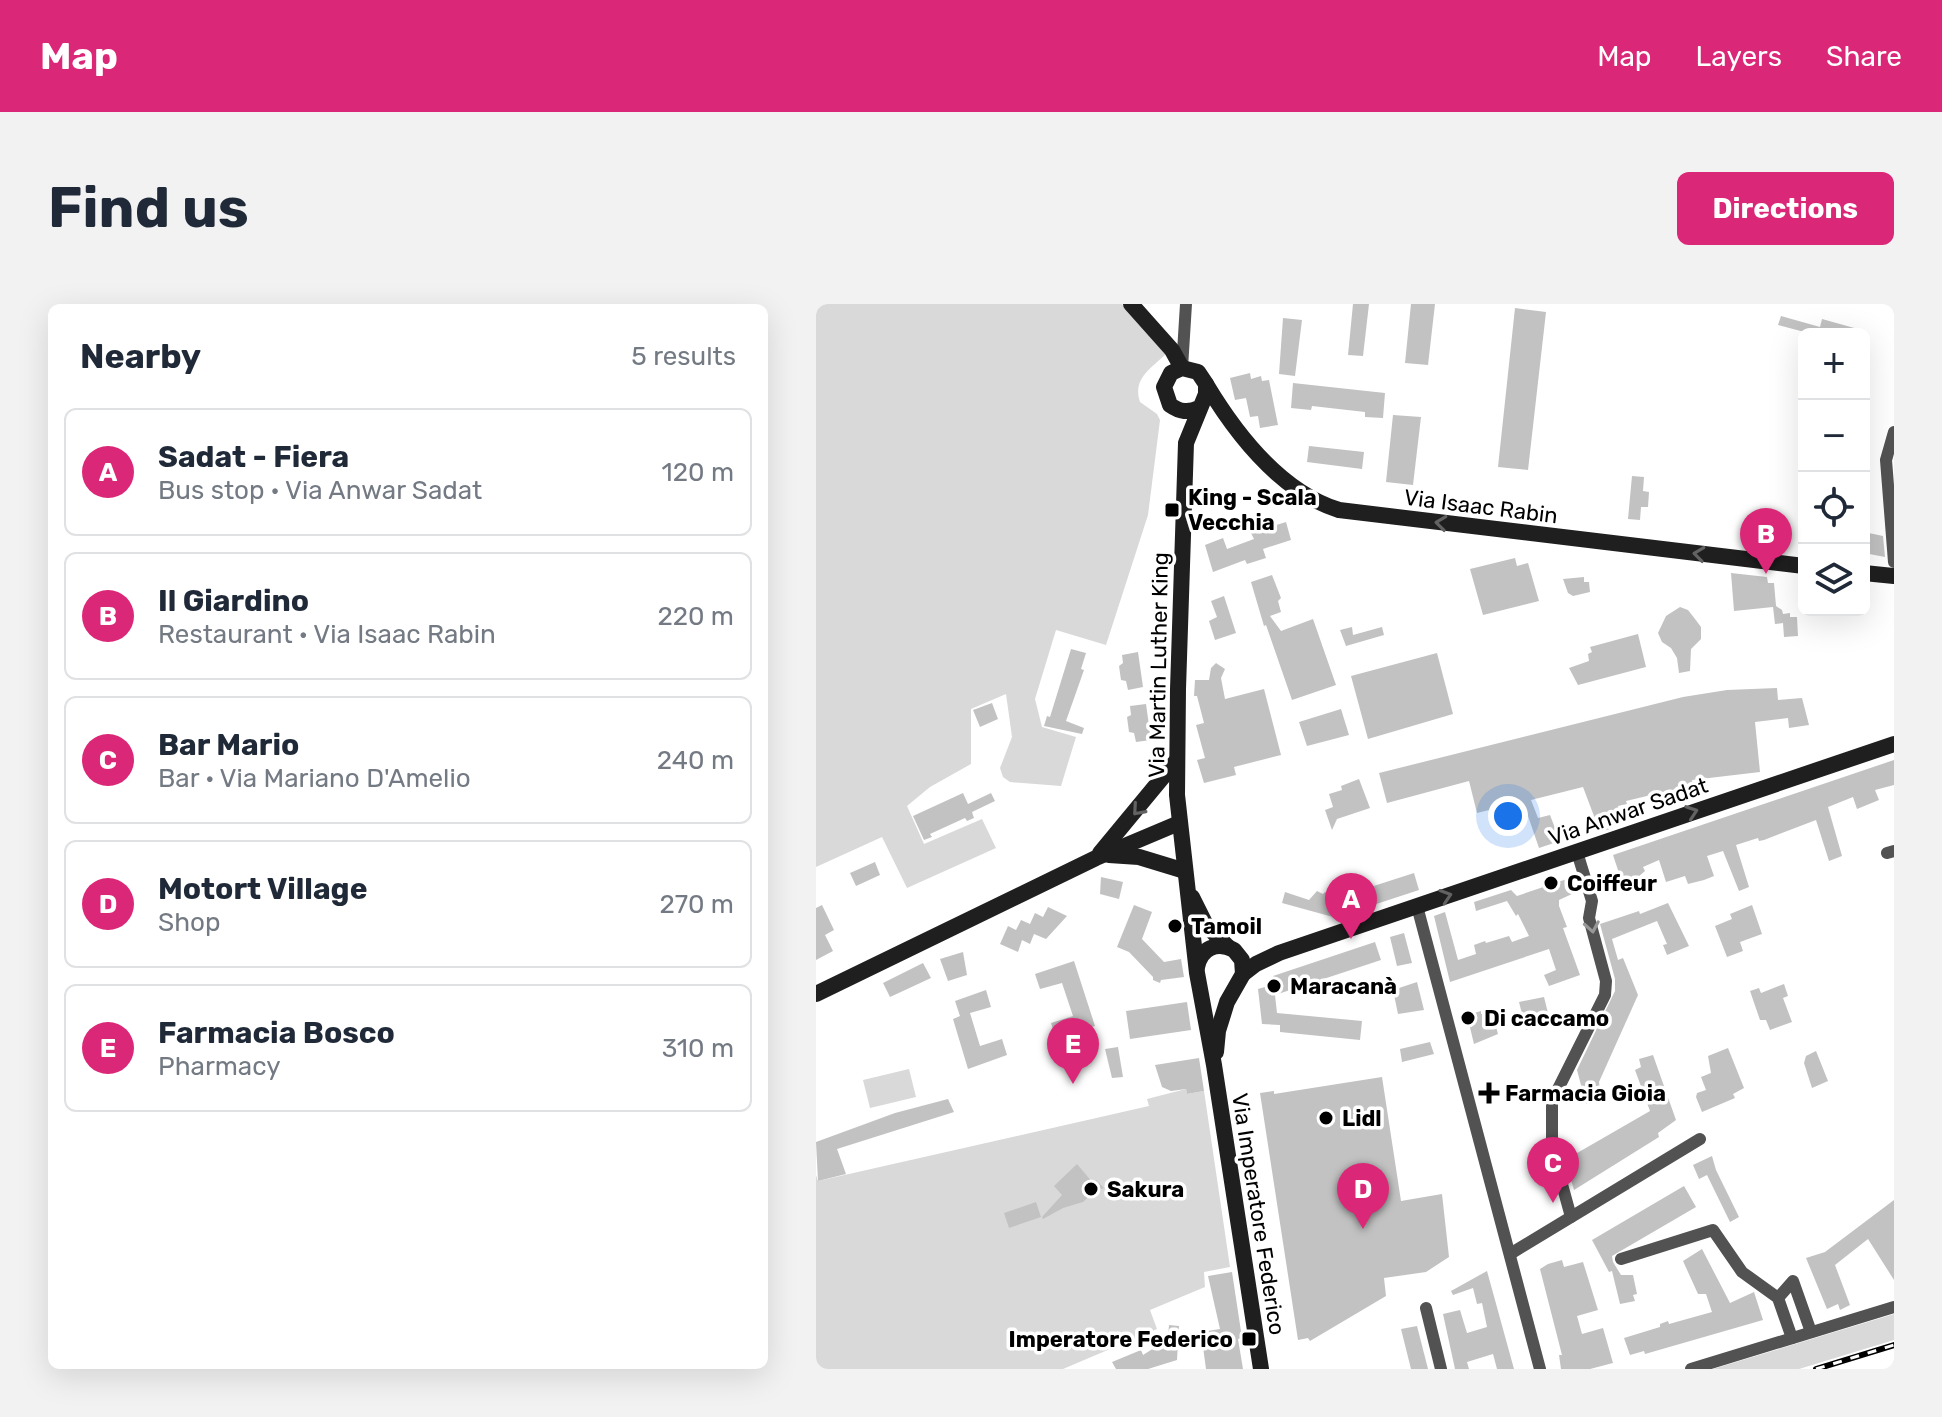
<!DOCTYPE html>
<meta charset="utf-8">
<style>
body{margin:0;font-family:Rubik,sans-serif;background:#f2f2f3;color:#1f2937}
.controls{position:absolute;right:24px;top:24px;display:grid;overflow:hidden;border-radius:12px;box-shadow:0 8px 32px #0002}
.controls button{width:72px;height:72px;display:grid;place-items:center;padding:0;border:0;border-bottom:2px solid #e0e1e3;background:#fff;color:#1f2937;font:40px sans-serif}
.you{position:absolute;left:692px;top:512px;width:28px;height:28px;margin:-20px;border:6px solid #fff;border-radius:50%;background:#1a73e8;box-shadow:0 0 0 12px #1a73e833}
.badge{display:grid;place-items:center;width:52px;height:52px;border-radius:50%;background:#db2777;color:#fff;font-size:26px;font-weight:700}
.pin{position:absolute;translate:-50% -66px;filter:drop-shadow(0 2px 4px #0008)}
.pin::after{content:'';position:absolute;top:42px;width:28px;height:24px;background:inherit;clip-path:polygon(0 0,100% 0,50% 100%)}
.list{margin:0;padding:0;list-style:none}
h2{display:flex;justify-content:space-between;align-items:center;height:104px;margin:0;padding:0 32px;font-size:34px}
h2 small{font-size:26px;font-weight:400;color:#747a83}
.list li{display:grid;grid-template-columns:52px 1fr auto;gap:24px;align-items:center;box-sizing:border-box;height:128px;margin:0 16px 16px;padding:0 16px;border:2px solid #e0e1e3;border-radius:12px}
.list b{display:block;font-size:30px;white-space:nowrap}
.list p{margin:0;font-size:26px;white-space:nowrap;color:#747a83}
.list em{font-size:26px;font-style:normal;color:#747a83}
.icon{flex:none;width:44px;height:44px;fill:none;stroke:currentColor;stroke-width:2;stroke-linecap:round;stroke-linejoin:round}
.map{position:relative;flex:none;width:1078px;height:1065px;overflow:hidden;border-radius:12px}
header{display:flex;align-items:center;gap:48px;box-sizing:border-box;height:112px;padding:0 40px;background:#db2777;color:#fff}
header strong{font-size:38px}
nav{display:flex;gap:44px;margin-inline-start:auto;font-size:28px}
.intro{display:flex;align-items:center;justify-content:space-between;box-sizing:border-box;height:192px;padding:0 48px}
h1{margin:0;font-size:56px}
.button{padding:20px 36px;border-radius:12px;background:#db2777;color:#fff;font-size:28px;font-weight:700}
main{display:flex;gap:48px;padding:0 48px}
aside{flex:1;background:#fff;border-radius:12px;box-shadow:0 8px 32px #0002}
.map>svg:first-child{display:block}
.green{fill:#d9d9d9}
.building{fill:#c2c2c2}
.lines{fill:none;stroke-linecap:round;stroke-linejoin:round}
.street{stroke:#525252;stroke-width:12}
.secondary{stroke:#1f1f1f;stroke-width:16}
.rail-casing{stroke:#000;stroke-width:6}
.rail{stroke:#fff;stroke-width:3;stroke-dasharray:9;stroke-linecap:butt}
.oneway{stroke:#626262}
.oneway2{stroke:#979797}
.poi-dot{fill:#000;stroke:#fff;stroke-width:3}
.labels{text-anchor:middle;stroke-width:7;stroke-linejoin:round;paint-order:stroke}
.poi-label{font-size:22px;font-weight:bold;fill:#000;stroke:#fff;text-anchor:start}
.street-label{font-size:22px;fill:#000;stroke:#fff}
</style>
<header>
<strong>Map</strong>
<nav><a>Map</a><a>Layers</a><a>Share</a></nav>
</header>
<div class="intro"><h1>Find us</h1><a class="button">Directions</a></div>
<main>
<aside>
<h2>Nearby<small>5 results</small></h2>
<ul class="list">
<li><span class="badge">A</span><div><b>Sadat - Fiera</b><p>Bus stop · Via Anwar Sadat</p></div><em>120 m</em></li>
<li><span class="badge">B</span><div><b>Il Giardino</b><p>Restaurant · Via Isaac Rabin</p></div><em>220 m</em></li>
<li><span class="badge">C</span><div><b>Bar Mario</b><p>Bar · Via Mariano D'Amelio</p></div><em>240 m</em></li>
<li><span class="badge">D</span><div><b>Motort Village</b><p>Shop</p></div><em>270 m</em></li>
<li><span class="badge">E</span><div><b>Farmacia Bosco</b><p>Pharmacy</p></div><em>310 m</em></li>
</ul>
</aside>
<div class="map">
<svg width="1078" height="1065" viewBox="0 0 1078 1065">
<rect width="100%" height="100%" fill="#fff"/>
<!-- green -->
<g class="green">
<path d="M0 0H306L351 49C336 64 316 74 324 98L341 110 344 116 332 211 290 341 240 326 219 395 226 423 260 433 245 482 194 478 187 473 184 464 196 433 190 390 155 405V460L114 483 91 502 108 540 166 515 180 544 91 584 66 533 0 563Z"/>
<polygon points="93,765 100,793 54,804 47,776"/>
<polygon points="370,785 371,790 388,787 414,963 388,968 389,983 334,1006 341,1025 247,1065 0,1065 0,871 2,877 333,802 331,795"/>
<polygon points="1078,1010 1078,1036 983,1065 897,1065"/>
</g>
<!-- building -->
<g class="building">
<polygon points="537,0 553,0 547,52 532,51"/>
<polygon points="595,0 619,0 612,61 589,59"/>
<polygon points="699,4 730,8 712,166 682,163"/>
<polygon points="965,12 1004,23 1006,15 1049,27 1049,30 996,30 962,21"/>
<polygon points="467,14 486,16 479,72 463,70"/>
<polygon points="434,69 435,75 445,72 446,77 453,76 462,121 444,124 442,112 434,113 430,94 419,96 414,74"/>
<polygon points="477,79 569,89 567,114 549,113 549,108 496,102 495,106 475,104"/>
<polygon points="577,111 605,113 597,181 570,178"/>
<polygon points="493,142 548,148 546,165 491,158"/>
<polygon points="816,172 828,173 827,187 833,188 832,203 825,203 824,216 812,215"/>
<polygon points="470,218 475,236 447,245 450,254 431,260 429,256 397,268 389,241 407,234 411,245 438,235 435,229"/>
<polygon points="1048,228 1067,232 1069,253 1048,249"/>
<polygon points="699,254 701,262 712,259 723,297 667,311 654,265"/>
<polygon points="915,269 951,273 952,279 958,279 960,302 966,306 967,310 974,309 974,313 981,313 982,332 968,333 967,319 959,320 957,303 918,307"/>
<polygon points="456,271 465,294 462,297 465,308 454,312 465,327 497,315 520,381 476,396 450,321 448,322 435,278"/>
<polygon points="768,273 768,278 773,278 774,288 757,292 752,289 747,275"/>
<polygon points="408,292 420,329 399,336 393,317 401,313 395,297"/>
<polygon points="864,303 872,306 879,315 885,323 885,335 875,345 874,367 863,369 861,354 855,344 846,338 842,329 850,312"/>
<polygon points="536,323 537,331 566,323 568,331 530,342 524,326"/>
<polygon points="822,330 830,363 762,381 753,364 773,357 772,350 776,348 774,343"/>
<polygon points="255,345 270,349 265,365 268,366 250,417 268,424 266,430 228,422 231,412 234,413"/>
<polygon points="322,348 327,383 312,386 310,377 305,376 303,362 307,359 306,351"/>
<polygon points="621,349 637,410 552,435 535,372"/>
<polygon points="400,359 409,365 405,374 409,395 448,385 465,451 418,463 420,471 388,479 381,456 389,454 380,421 388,419 381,392 378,392 379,376 393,376 395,364"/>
<polygon points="961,384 962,396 986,394 993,421 973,424 972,414 939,418 944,468 876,476 877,481 810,497 811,500 802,502 803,508 792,511 797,524 784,528 767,483 715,496 722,514 734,511 744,537 723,544 712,512 676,524 673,506 661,509 653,477 571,499 563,469 867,393 911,386"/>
<polygon points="176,399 182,415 164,423 157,406"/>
<polygon points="330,400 335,436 320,438 318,429 313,428 311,413 315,411 314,402"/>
<polygon points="525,405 533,431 491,442 483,418"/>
<polygon points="1078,456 1078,481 1059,486 1063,496 1041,505 1037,493 1012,503 1026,552 1013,557 1000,516 948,536 943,537 942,534 920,541 933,583 923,587 907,547 891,552 898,572 888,576 872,580 869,572 850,578 843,556 827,563 829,567 822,573 824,578 810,583 808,577 806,578 797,551"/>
<polygon points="543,475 554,504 521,515 516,526 509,506 517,503 513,490 526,486 525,482"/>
<polygon points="147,489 152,500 175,489 179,497 156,508 158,514 151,517 149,514 114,530 116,533 108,536 97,512"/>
<polygon points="59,558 64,571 40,582 34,569"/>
<polygon points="598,569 603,586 545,605 539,588"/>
<polygon points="285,573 307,578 303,595 284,590"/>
<polygon points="751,575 756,590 743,596 743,602 751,623 747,624 764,671 733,682 728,671 740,666 733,645 634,678 618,612 629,608 642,656 660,650 658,641 669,637 670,639 693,632 696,638 713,632 702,610 700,612 691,597 660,607 658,598 695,586 701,592"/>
<polygon points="501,587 507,590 509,588 523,598 517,613 466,599 469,588 493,596"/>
<polygon points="852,599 873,642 851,651 847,641 851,640 841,617 796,635 802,656 807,654 822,691 783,778 785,797 770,800 761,766 799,687 799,675 784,620 823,607 824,610"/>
<polygon points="6,601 18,626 9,631 17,647 0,656 0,604"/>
<polygon points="318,601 336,608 326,635 348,658 365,655 368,673 345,676 344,679 337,676 337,673 313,648 301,643"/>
<polygon points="936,601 946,630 924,638 927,647 911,653 899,622 916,615 914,610"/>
<polygon points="232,603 251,612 230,635 218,630 214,640 206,636 202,648 184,640 192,622 200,626 205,616 214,620 219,609 227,613"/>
<polygon points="588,629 596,659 581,662 574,633"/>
<polygon points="559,638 565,656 459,691 461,709 546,717 544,736 464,728 464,721 446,720 442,685 460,680 457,672"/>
<polygon points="147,648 151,671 132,677 124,655"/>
<polygon points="258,657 279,722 240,735 235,719 257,712 246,679 224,685 219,670"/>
<polygon points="107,659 115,674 74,693 67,679"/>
<polygon points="601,678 608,706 582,710 577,686"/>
<polygon points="968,680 972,692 967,694 976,718 954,726 950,716 944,716 934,687 943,684 945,689"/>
<polygon points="170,686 175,703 154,709 164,742 186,735 191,751 152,765 137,715 144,712 139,697"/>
<polygon points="728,693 734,717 710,726 703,698"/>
<polygon points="371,698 375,726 314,735 310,707"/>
<polygon points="665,707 665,710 676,707 682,730 658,740 651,711"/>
<polygon points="614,738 618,750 586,758 584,745"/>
<polygon points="302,743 307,773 296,774 289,745"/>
<polygon points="912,744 928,784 917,790 919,794 886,808 880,793 881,789 890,786 885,773 895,769 892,752"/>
<polygon points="1000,747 1012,777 996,784 988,759 990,752"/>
<polygon points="837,751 860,816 842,829 843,833 758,886 749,856 834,807 819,766 825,763 823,755"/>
<polygon points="383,754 388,787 371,790 370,785 355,787 346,783 339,761"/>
<polygon points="566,773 585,897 626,890 633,953 610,968 568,974 570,992 494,1037 492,1034 482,1036 444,789 458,787 458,790"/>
<polygon points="132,795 138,808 21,845 30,870 2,877 0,838 79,809"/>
<polygon points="896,852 900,866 923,913 914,918 891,871 883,875 877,861"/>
<polygon points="261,860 277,879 280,876 288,884 278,888 267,898 247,904 227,915 226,913 246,891 238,882"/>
<polygon points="868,882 880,903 796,952 797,958 805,971 817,971 821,990 817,991 819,997 804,1000 796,967 793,968 776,936"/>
<polygon points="1078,896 1078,976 1052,935 1019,961 1034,1001 1024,1006 1022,1000 1011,1005 990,954 1009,948"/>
<polygon points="220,898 225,913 193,924 188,909"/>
<polygon points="886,945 914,999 938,988 947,1016 829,1050 828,1047 814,1051 808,1034 844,1023 844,1020 852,1017 853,1020 896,1008 890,990 882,990 867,957"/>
<polygon points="746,956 748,963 767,958 782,1006 761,1012 766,1030 787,1024 797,1059 774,1065 745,1065 743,1051 746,1051 724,965 732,960"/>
<polygon points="671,967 698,1065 681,1065 677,1050 651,1058 653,1065 639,1065 627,1010 644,1006 651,1029 671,1023 666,999 661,1000 657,984 637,991 635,987"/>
<polygon points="416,968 426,1034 422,1035 427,1065 390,1065 385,1028 404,1025 392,972"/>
<polygon points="353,1021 363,1022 361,1056 332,1065 300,1065 296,1058 325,1046 327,1051 346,1039 346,1033 352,1033"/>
<polygon points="601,1022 612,1065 595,1065 585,1025"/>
</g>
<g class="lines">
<!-- street -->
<g class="street">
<polyline points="366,64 370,0"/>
<polyline points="1078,128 1070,156 1078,258"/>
<polyline points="1071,549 1078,547"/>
<polyline points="601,602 724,1065"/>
<polyline points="755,913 736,844 736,797 789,691 790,677 773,614 776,597 761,548"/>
<polyline points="694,950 884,835"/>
<polyline points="805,955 897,926 926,968 962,994 976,1034"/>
<polyline points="962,994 977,977 995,1028"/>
<polyline points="610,1004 625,1065"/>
<polyline points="875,1065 1078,1003"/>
</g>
<!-- secondary -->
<g class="secondary">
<polyline points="315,0 356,46 366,64"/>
<path d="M390 80C420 130 465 188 523 206L988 262"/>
<path d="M383 104C372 109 364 108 354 101L348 83 355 69 366 64 382 68 390 80V90L370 139 362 385 361 491 381 669 398 761 445 1065"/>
<polyline points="1048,269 1078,272"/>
<polyline points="284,549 361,456"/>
<polyline points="293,551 323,553 369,567"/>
<polyline points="376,593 390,621 412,643"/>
<path d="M381 663C385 644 401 637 418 646L426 656 427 670 411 698 402 727 400 748"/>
<polyline points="427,670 440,660 463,649 1078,440"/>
<polyline points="0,690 280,554 363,519"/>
</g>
<!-- rail casing -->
<g class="rail-casing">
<polyline id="rail" points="1000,1065 1078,1041"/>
</g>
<!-- rail -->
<use href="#rail" class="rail"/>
</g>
<!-- one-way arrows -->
<defs><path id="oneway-chevron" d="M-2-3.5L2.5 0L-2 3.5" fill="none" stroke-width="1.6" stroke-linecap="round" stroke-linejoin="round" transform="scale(2)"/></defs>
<g class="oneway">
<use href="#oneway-chevron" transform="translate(625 219) rotate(-173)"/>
<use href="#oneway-chevron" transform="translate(883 250) rotate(-173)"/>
<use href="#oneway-chevron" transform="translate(322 506) rotate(131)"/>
<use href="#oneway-chevron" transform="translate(876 508) rotate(-19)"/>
<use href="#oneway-chevron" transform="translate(630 592) rotate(-18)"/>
</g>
<use class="oneway2" href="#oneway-chevron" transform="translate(776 623) rotate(80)"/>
<!-- markers -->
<g class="poi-dot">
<rect x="348" y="198" width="16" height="16" rx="4"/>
<circle cx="735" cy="579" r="8"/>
<circle cx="359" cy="622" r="8"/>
<circle cx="458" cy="682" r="8"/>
<circle cx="652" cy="714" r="8"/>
<path d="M669 777h8v8h8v8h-8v8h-8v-8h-8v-8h8z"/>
<circle cx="510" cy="814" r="8"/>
<circle cx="275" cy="885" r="8"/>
<rect x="425" y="1027" width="16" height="16" rx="4"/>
</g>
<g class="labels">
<!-- poi labels -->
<g class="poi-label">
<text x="372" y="201">King - Scala<tspan x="372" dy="25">Vecchia</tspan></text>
<text x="751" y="587">Coiffeur</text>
<text x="375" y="630">Tamoil</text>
<text x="474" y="690">Maracanà</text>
<text x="668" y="722">Di caccamo</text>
<text x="689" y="797">Farmacia Gioia</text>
<text x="526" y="822">Lidl</text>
<text x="291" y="893">Sakura</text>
<text x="417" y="1043" text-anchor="end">Imperatore Federico</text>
</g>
<!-- street labels -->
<g class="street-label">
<text transform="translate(665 202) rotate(7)" y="8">Via Isaac Rabin</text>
<text transform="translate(342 361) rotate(-89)" y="8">Via Martin Luther King</text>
<text transform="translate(812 507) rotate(-19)" y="8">Via Anwar Sadat</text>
<text transform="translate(443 910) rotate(81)" y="8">Via Imperatore Federico</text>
</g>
</g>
</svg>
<div class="controls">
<button>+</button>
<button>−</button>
<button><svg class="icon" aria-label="locate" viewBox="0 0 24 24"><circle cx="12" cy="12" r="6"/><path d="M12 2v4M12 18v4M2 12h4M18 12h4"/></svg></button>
<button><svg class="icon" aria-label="layers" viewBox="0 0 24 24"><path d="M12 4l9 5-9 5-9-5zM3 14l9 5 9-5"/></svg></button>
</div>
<div class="you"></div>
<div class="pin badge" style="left:535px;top:635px">A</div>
<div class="pin badge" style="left:950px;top:270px">B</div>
<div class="pin badge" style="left:737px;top:899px">C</div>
<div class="pin badge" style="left:547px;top:925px">D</div>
<div class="pin badge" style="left:257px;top:780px">E</div>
</div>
</main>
